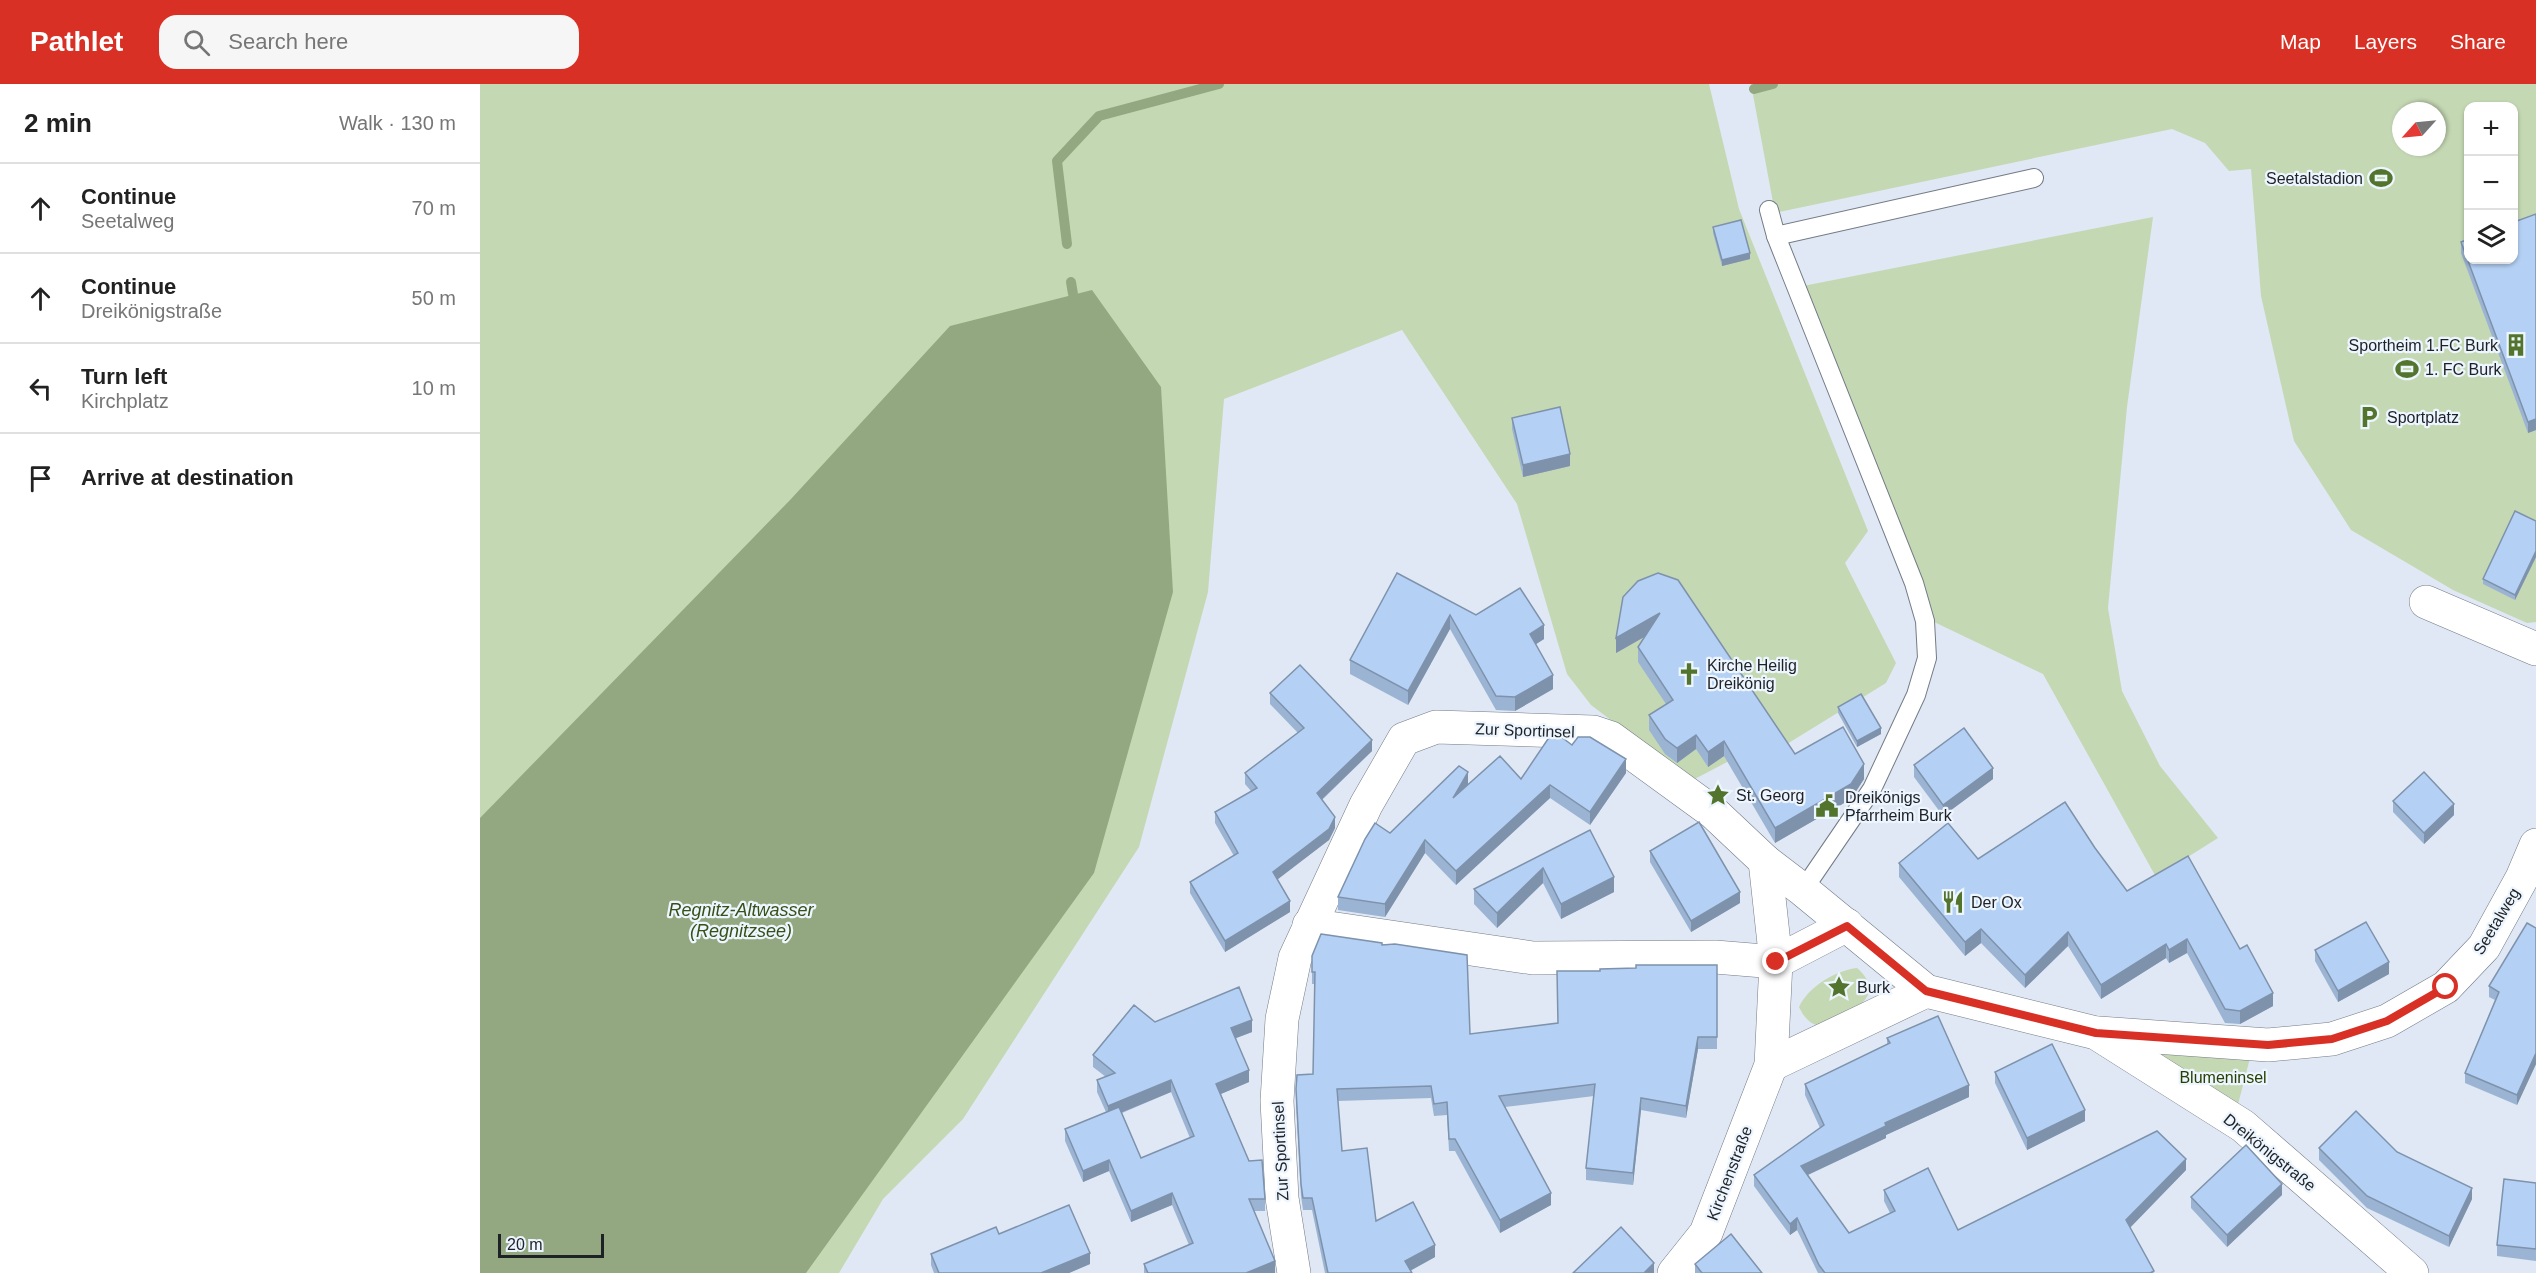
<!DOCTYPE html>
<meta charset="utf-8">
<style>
body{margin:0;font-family:Helvetica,sans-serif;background:#f6f6f6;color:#222}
.controls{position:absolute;right:18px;top:18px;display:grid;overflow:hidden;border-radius:12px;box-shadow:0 2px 4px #0004}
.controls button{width:54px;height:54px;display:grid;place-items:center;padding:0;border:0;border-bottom:2px solid #e0e0e0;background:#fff;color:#222;font:30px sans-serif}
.compass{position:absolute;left:1912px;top:18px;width:54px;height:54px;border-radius:50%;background:#fff;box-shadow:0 2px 4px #0004;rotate:243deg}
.scale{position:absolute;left:18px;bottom:15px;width:106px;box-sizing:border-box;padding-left:6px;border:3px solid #1e2125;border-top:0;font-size:16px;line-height:21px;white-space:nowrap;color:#1e2125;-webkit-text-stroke:4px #edf5ff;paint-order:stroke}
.stop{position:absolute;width:18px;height:18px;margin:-14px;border:4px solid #d93025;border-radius:50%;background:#fff}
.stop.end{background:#d93025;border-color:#fff;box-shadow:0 2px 6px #0008}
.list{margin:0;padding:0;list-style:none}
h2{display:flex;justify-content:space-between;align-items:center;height:78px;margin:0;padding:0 24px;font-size:26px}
h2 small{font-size:20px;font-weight:400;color:#767676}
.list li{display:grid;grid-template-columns:39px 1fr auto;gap:18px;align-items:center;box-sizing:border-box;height:90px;padding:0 24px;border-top:2px solid #e0e0e0}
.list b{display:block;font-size:22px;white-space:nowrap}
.list p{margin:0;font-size:20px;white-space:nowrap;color:#767676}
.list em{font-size:20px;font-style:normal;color:#767676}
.icon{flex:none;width:33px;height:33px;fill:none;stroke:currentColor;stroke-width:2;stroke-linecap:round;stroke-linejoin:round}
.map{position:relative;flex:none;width:2056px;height:1189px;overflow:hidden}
header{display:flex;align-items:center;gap:36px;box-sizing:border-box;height:84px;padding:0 30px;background:#d93025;color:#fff}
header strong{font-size:28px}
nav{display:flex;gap:33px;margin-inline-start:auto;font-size:21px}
.search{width:420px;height:54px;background:#f6f6f6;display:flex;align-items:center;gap:15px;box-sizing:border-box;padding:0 21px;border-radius:18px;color:#767676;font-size:22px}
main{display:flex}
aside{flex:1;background:#fff}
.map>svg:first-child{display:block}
.green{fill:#c5d8b4;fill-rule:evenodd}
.water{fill:#93a880}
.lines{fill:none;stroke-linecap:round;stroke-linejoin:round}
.stream{stroke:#93a880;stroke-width:10}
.lane-casing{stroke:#737b86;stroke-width:20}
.street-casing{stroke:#737b86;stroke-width:34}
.lane{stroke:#fff;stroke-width:18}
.street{stroke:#fff;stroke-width:33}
.wall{fill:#9bb4d3;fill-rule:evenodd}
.shaded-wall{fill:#7e92ac}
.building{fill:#b4d1f5;stroke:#7e92ac;stroke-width:1.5}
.route{stroke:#d93025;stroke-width:8}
.labels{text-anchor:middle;stroke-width:4.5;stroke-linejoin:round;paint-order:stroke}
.poi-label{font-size:16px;fill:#1e2125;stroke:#edf5ff;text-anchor:start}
.street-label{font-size:16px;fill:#1e2125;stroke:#edf5ff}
.park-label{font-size:16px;fill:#274002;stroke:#edf5ff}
.water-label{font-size:18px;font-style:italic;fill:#365016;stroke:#edf5ff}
</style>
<header>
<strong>Pathlet</strong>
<div class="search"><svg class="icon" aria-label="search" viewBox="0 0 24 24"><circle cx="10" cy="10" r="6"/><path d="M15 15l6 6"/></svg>Search here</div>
<nav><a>Map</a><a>Layers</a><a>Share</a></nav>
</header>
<main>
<aside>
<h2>2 min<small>Walk · 130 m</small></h2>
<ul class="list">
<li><svg class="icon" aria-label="ahead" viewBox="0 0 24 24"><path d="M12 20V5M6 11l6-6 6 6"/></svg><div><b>Continue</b><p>Seetalweg</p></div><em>70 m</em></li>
<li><svg class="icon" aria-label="ahead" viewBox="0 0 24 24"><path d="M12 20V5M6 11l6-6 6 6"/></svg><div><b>Continue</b><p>Dreikönigstraße</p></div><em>50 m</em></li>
<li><svg class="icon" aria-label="left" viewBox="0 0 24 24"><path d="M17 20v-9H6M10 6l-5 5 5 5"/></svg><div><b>Turn left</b><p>Kirchplatz</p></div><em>10 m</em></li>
<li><svg class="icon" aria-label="arrive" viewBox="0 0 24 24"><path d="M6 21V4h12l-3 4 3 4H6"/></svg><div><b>Arrive at destination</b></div></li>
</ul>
</aside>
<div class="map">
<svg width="2056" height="1189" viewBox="0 0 2056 1189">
<rect width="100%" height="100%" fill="#dfe8f4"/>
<!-- green -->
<g class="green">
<polygon points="0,0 1229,0 1259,125 1388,447 1365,479 1416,579 1406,599 1297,666 1287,657 1211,697 1111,621 1087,590 1037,420 922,246 744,315 728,508 659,763 483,1035 403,1115 359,1189 0,1189"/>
<path d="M1271 0H2056V538L2047 539 1973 506 1871 446 1814 357 1781 212 1771 85 1749 87 1725 59 1692 45 1295 129ZM1988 22H2034V176H1988ZM1921 27H1957V63H1921Z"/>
<polygon points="1673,133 1647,323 1628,524 1642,607 1680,682 1738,754 1676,793 1563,590 1452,537 1318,203"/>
<path d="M1377 884C1411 914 1366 930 1342 943 1330 940 1325 935 1319 923 1328 903 1356 886 1377 884Z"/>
<polygon points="1657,964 1770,974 1756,1028"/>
</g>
<!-- water -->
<polygon class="water" points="612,206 681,303 693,508 614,789 326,1189 0,1189 0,734 311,415 470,242"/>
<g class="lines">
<!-- stream -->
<g class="stream">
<polyline points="1274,5 1293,0"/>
<polyline points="587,160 577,77 619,32 739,0"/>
<polyline points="591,198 593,210"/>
</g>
<!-- lane casing -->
<g class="lane-casing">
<g id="lane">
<polyline points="1289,126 1296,152 1434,499 1445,537 1447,574 1436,611 1392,705 1323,806"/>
<polyline points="1296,152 1554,94"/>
</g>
</g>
<!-- street casing -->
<g class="street-casing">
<g id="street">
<polyline points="1946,518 2056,565"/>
<polyline points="829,841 1053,874 1235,873 1296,878 1367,841"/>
<polyline points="1619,949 1788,961 1852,955 1907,937 1966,903 2004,863 2042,794 2056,761"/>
<polyline points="1291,981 1446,907"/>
<polyline points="814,1189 802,1114 797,1017 802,935 815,874 886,721 924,655 956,643 1113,648 1131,654 1234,729 1285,777 1323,806 1446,907 1616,949 1763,1042 1932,1189"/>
<polyline points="1194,1189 1226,1149 1291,981 1296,878 1285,777"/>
</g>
</g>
<!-- lane -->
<use href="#lane" class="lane"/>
<!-- street -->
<use href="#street" class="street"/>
</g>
<!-- wall -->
<g class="wall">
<polygon points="2056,130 2056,346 2048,349 1981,169 1981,158"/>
<polygon points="1233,143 1270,175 1242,182 1233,149"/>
<polygon points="1032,334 1090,382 1043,393 1032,345"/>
<polygon points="2056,437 2056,473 2035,516 2003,500 2003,495"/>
<polygon points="917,489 996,531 1064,555 1056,560 1073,605 1035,627 1016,626 970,545 928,621 870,590 870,576"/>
<polygon points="1143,513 1315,670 1384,695 1371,715 1295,759 1244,672 1228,683 1216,665 1197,679 1185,670 1169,646 1169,631 1186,620 1158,578 1158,563 1164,553 1136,569"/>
<polygon points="790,609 892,667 842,716 855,744 849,756 797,795 810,828 745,868 710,809 710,798 754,772 735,739 735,728 771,707 765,700 765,689 818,649 790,620"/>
<polygon points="1358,623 1401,650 1377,663 1358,629"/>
<polygon points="1092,661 1146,689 1110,741 1070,714 976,801 945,769 905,833 858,826 858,813 910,749 988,701 1041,695"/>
<polygon points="1434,681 1513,695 1463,732 1434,693"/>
<polygon points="1913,717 1974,731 1944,760 1913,728"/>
<polygon points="1110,746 1134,808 1081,835 1063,799 1017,844 994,820 994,805"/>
<polygon points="1170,767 1260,819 1211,848 1170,778"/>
<polygon points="1498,775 1647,807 1793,922 1760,940 1745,939 1707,869 1689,879 1686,874 1621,915 1588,862 1545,904 1501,859 1485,872 1419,793 1419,779"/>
<polygon points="2056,844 2056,980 2037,1021 1985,999 1985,989 2015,916 2009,913 2009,902"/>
<polygon points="902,861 990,950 1077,939 1120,887 1237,881 1237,965 1218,965 1206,1034 1161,1026 1153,1101 1106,1096 1106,1084 1114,1012 1025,1023 1071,1121 1020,1149 975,1067 969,1067 967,1031 954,1032 951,1014 858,1017 862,1067 896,1137 955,1173 930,1187 932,1189 845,1189 832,1126 823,1126 821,1112 816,1017 816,1005 833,990 835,900 832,900 832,872"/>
<polygon points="1835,866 1909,890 1858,918 1835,877"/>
<path d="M675 938 772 948 756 954 769 998 741 1010 785 1115V1127H774L795 1189H664V1180L709 1161 692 1121 651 1138 629 1087 603 1098 585 1057V1045L626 1028 617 1008V996L626 993 613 983V971ZM691 1008 710 1054 661 1074 642 1029Z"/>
<polygon points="1407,954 1489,1013 1406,1051 1406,1054 1328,1091 1369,1149 1410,1129 1404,1117 1404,1106 1478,1146 1706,1086 1650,1143 1674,1189 1338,1189 1317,1146 1310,1151 1274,1102 1274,1091 1340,1044 1325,1011 1325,1000 1407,960"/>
<polygon points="1515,988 1605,1037 1547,1066 1515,999"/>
<polygon points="1839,1064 1917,1068 1992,1115 1969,1163 1887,1124 1839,1076"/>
<polygon points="2056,1099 2056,1177 2017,1172 2017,1161"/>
<polygon points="1802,1111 1747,1163 1711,1124 1711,1113"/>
<polygon points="519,1150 610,1180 589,1189 454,1189 451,1181 451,1170"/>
<polygon points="1215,1180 1282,1189 1215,1189"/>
</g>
<!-- shaded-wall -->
<g class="shaded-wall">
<polygon points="1270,169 1270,175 1242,182 1242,176"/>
<polygon points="2056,335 2056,346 2048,349 2048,338"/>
<polygon points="1090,370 1090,382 1043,393 1043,381"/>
<polygon points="2056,467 2056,473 2035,516 2035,511"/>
<polygon points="1180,529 1180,544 1136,569 1136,554"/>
<polygon points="970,531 970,545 928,621 928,607"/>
<polygon points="1064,541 1064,555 1050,564 1050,550"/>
<polygon points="1073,591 1073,605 1035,627 1035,613"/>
<polygon points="1401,644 1401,650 1377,663 1377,657"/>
<polygon points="1216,651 1216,665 1197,679 1197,664"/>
<polygon points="892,656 892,667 837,720 837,709"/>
<polygon points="1244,657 1244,672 1228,683 1228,668"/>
<polygon points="1146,675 1146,689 1110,741 1110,728"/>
<polygon points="1384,680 1384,695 1371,715 1295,759 1295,744"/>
<polygon points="1513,684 1513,695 1463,732 1463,721"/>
<polygon points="988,688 988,702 973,714"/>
<polygon points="1070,701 1070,714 976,801 976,787"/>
<polygon points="1974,720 1974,731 1944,760 1944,749"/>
<polygon points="855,733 855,744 849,756 793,799 793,788"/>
<polygon points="945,756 945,769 905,833 905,820"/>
<polygon points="1063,784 1063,799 1017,844 1017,829"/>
<polygon points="1134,793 1134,808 1081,835 1081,820"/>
<polygon points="1260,808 1260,819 1211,848 1211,837"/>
<polygon points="810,817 810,828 745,868 745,857"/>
<polygon points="1501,845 1501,859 1485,872 1485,858"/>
<polygon points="1588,848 1588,862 1545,904 1545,891"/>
<polygon points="1707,855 1707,869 1689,879 1689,866"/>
<polygon points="1686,860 1686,874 1621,915 1621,901"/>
<polygon points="1909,878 1909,890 1858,918 1858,907"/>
<polygon points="1793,909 1793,922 1760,940 1760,927"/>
<polygon points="772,936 772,948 751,956 751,944"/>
<polygon points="1218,953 1218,965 1206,1034 1206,1022"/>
<polygon points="2056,969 2056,980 2037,1021 2037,1011"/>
<polygon points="769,986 769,998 736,1012 736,1000"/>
<polygon points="691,996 691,1008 628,1034 628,1022"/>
<polygon points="1489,1001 1489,1013 1406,1051 1406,1054 1321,1094 1321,1082 1405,1039"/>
<polygon points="1161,1014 1161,1026 1153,1101 1153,1089"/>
<polygon points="1605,1026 1605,1037 1547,1066 1547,1054"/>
<polygon points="1706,1075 1706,1086 1646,1148 1646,1136"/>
<polygon points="629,1076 629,1087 603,1098 603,1087"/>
<polygon points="1802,1100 1802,1111 1747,1163 1747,1151"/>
<polygon points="1992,1104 1992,1115 1969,1163 1969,1152"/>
<polygon points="692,1109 692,1121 651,1138 651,1127"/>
<polygon points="1071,1109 1071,1121 1020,1149 1020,1136"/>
<polygon points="1317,1134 1317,1146 1310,1151 1310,1140"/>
<polygon points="955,1161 955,1173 926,1189 925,1177"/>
<polygon points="610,1169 610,1180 589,1189 561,1189"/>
<polygon points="795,1177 795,1189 766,1189"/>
<polygon points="1174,1179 1174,1189 1164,1189"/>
</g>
<!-- building -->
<g class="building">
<polygon points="2056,130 2056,335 2048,338 1981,158 1989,155 1989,176 2034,176 2034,138"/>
<polygon points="1261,136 1270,169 1242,176 1233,143"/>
<polygon points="1080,323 1090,370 1043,381 1032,334"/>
<polygon points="2035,427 2056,437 2056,467 2035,511 2003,495"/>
<polygon points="917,489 996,531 1040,504 1064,541 1050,550 1073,591 1035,613 1016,612 970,531 928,607 870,576"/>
<polygon points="1178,489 1198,496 1315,670 1363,643 1384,680 1371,700 1295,744 1244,657 1228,668 1216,651 1197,664 1185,655 1169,631 1193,616 1158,563 1180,529 1136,554 1143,513 1158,497"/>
<polygon points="820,581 892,656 837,709 855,733 849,745 793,788 810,817 745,857 710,798 758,769 735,728 777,704 765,689 824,644 790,609"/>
<polygon points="1381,610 1401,644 1377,657 1358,623"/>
<polygon points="1484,644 1513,684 1463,721 1434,681"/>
<polygon points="1070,652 1080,652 1092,661 1098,653 1110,653 1146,675 1110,728 1070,701 976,787 945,756 905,820 858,813 885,755 895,739 910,749 979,682 988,688 973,714 1020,672 1041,695"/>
<polygon points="1944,688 1974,720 1944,749 1913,717"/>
<polygon points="1585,718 1615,764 1647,807 1708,772 1760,865 1767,861 1793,909 1760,927 1745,925 1707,855 1689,866 1686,860 1621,901 1588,848 1545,891 1501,845 1485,858 1419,779 1468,739 1498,775"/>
<polygon points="1219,738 1260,808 1211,837 1170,767"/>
<polygon points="1110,746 1134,793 1081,820 1063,784 1017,829 994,805"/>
<polygon points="1886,838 1909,878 1858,907 1835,866"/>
<polygon points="2047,839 2056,844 2056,969 2037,1011 1985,989 2019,908 2009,902"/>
<polygon points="841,850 902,859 902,861 915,860 987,871 990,950 1078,939 1077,887 1120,887 1120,885 1156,884 1156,881 1237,881 1237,953 1218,953 1206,1022 1161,1014 1153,1089 1106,1084 1115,1000 1019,1012 1071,1109 1020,1136 975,1055 969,1055 967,1018 954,1020 951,1002 857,1005 862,1067 887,1064 896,1137 933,1118 955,1161 925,1177 932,1189 848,1189 832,1114 823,1114 821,1100 816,1005 817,991 833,990 835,888 832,888 832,872"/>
<polygon points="759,903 772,936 751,944 769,986 736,1000 769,1077 782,1076 785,1115 769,1115 795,1177 766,1189 668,1189 664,1180 713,1159 692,1109 651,1127 629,1076 603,1087 585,1045 639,1023 661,1074 714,1052 691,996 628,1022 617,996 635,989 613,971 654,921 675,938"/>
<polygon points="1458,932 1489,1001 1405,1039 1406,1042 1321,1082 1369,1149 1415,1127 1404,1106 1448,1084 1478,1146 1677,1047 1706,1075 1646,1136 1674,1187 1670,1189 1345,1189 1339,1181 1317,1134 1310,1140 1274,1091 1344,1041 1325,1000 1410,959 1407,954"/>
<polygon points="1572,960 1605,1026 1547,1054 1515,988"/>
<polygon points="1876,1027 1917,1068 1992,1104 1969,1152 1887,1112 1839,1064"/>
<polygon points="1766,1061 1802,1100 1747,1151 1711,1113"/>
<polygon points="2024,1095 2056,1099 2056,1165 2017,1161"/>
<polygon points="589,1121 610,1169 561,1189 459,1189 451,1170 516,1143 519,1150"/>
<polygon points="1141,1143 1174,1179 1164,1189 1093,1189"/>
<polygon points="1251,1150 1282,1189 1222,1189 1215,1180"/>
</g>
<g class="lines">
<!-- route -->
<polyline class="route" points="1296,878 1367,842 1446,907 1616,949 1788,961 1852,955 1907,937 1966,903"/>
</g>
<!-- icons -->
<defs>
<g id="stadium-bare" transform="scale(1.8)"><path d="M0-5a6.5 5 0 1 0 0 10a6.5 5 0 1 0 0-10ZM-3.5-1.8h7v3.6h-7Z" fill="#53742c" stroke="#edf5ff" stroke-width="2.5" paint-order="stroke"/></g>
<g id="building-bare" transform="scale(1.8)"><path d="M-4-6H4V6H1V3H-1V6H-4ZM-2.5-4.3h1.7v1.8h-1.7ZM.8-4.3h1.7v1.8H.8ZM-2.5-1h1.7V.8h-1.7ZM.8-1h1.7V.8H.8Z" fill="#53742c" stroke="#edf5ff" stroke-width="2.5" paint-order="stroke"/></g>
<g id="parking-bare" transform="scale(1.8)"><path d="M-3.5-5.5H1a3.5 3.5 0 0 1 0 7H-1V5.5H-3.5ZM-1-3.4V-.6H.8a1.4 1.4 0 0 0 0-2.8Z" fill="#53742c" stroke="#edf5ff" stroke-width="2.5" paint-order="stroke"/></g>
<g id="church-bare" transform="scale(1.8)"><path d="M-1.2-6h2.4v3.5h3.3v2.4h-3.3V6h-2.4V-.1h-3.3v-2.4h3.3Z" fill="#53742c" stroke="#edf5ff" stroke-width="2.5" paint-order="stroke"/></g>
<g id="sight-bare" transform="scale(1.8)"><path d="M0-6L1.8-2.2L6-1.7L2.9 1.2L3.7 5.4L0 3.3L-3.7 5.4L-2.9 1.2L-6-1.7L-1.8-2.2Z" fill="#53742c" stroke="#edf5ff" stroke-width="2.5" paint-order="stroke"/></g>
<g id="civic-bare" transform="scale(1.8)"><path d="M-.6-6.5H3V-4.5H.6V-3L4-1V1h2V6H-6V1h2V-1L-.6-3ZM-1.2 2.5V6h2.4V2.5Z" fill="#53742c" stroke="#edf5ff" stroke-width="2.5" paint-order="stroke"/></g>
<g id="restaurant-bare" transform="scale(1.8)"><path d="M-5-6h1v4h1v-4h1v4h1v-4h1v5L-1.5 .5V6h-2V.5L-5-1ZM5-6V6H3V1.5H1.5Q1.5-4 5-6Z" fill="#53742c" stroke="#edf5ff" stroke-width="2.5" paint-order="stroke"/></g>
</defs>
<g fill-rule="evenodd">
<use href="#stadium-bare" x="1901" y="94"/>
<use href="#building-bare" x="2036" y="261"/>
<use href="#stadium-bare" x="1927" y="285"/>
<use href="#parking-bare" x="1889" y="333"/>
<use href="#church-bare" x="1209" y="590"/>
<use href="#sight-bare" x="1238" y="711"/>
<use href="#civic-bare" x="1347" y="722"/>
<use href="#restaurant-bare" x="1473" y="818"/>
<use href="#sight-bare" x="1359" y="903"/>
</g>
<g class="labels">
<!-- poi labels -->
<g class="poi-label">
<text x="1883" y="100" text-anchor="end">Seetalstadion</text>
<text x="2018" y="267" text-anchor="end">Sportheim 1.FC Burk</text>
<text x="1945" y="291">1. FC Burk</text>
<text x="1907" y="339">Sportplatz</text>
<text x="1227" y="587">Kirche Heilig<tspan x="1227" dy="18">Dreikönig</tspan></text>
<text x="1256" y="717">St. Georg</text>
<text x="1365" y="719">Dreikönigs<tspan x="1365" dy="18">Pfarrheim Burk</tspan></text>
<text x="1491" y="824">Der Ox</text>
<text x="1377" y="909">Burk</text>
</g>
<!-- street labels -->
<g class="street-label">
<text transform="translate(1045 646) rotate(2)" y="6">Zur Sportinsel</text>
<text transform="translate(2016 837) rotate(-59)" y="6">Seetalweg</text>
<text transform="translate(800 1067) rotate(-93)" y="6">Zur Sportinsel</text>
<text transform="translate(1790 1068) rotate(39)" y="6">Dreikönigstraße</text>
<text transform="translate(1249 1089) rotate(-69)" y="6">Kirchenstraße</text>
</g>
<!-- park labels -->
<g class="park-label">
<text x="1743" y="999">Blumeninsel</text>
</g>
<!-- water labels -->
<g class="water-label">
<text x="261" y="832">Regnitz-Altwasser<tspan x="261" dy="21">(Regnitzsee)</tspan></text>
</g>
</g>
</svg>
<div class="controls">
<button>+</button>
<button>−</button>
<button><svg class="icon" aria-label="layers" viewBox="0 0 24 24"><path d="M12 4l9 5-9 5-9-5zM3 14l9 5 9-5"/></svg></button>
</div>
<svg class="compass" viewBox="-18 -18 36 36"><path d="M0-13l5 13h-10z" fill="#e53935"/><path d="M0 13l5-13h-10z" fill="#767676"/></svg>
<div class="scale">20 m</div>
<div class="stop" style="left:1966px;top:903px"></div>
<div class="stop end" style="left:1296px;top:878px"></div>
</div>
</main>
